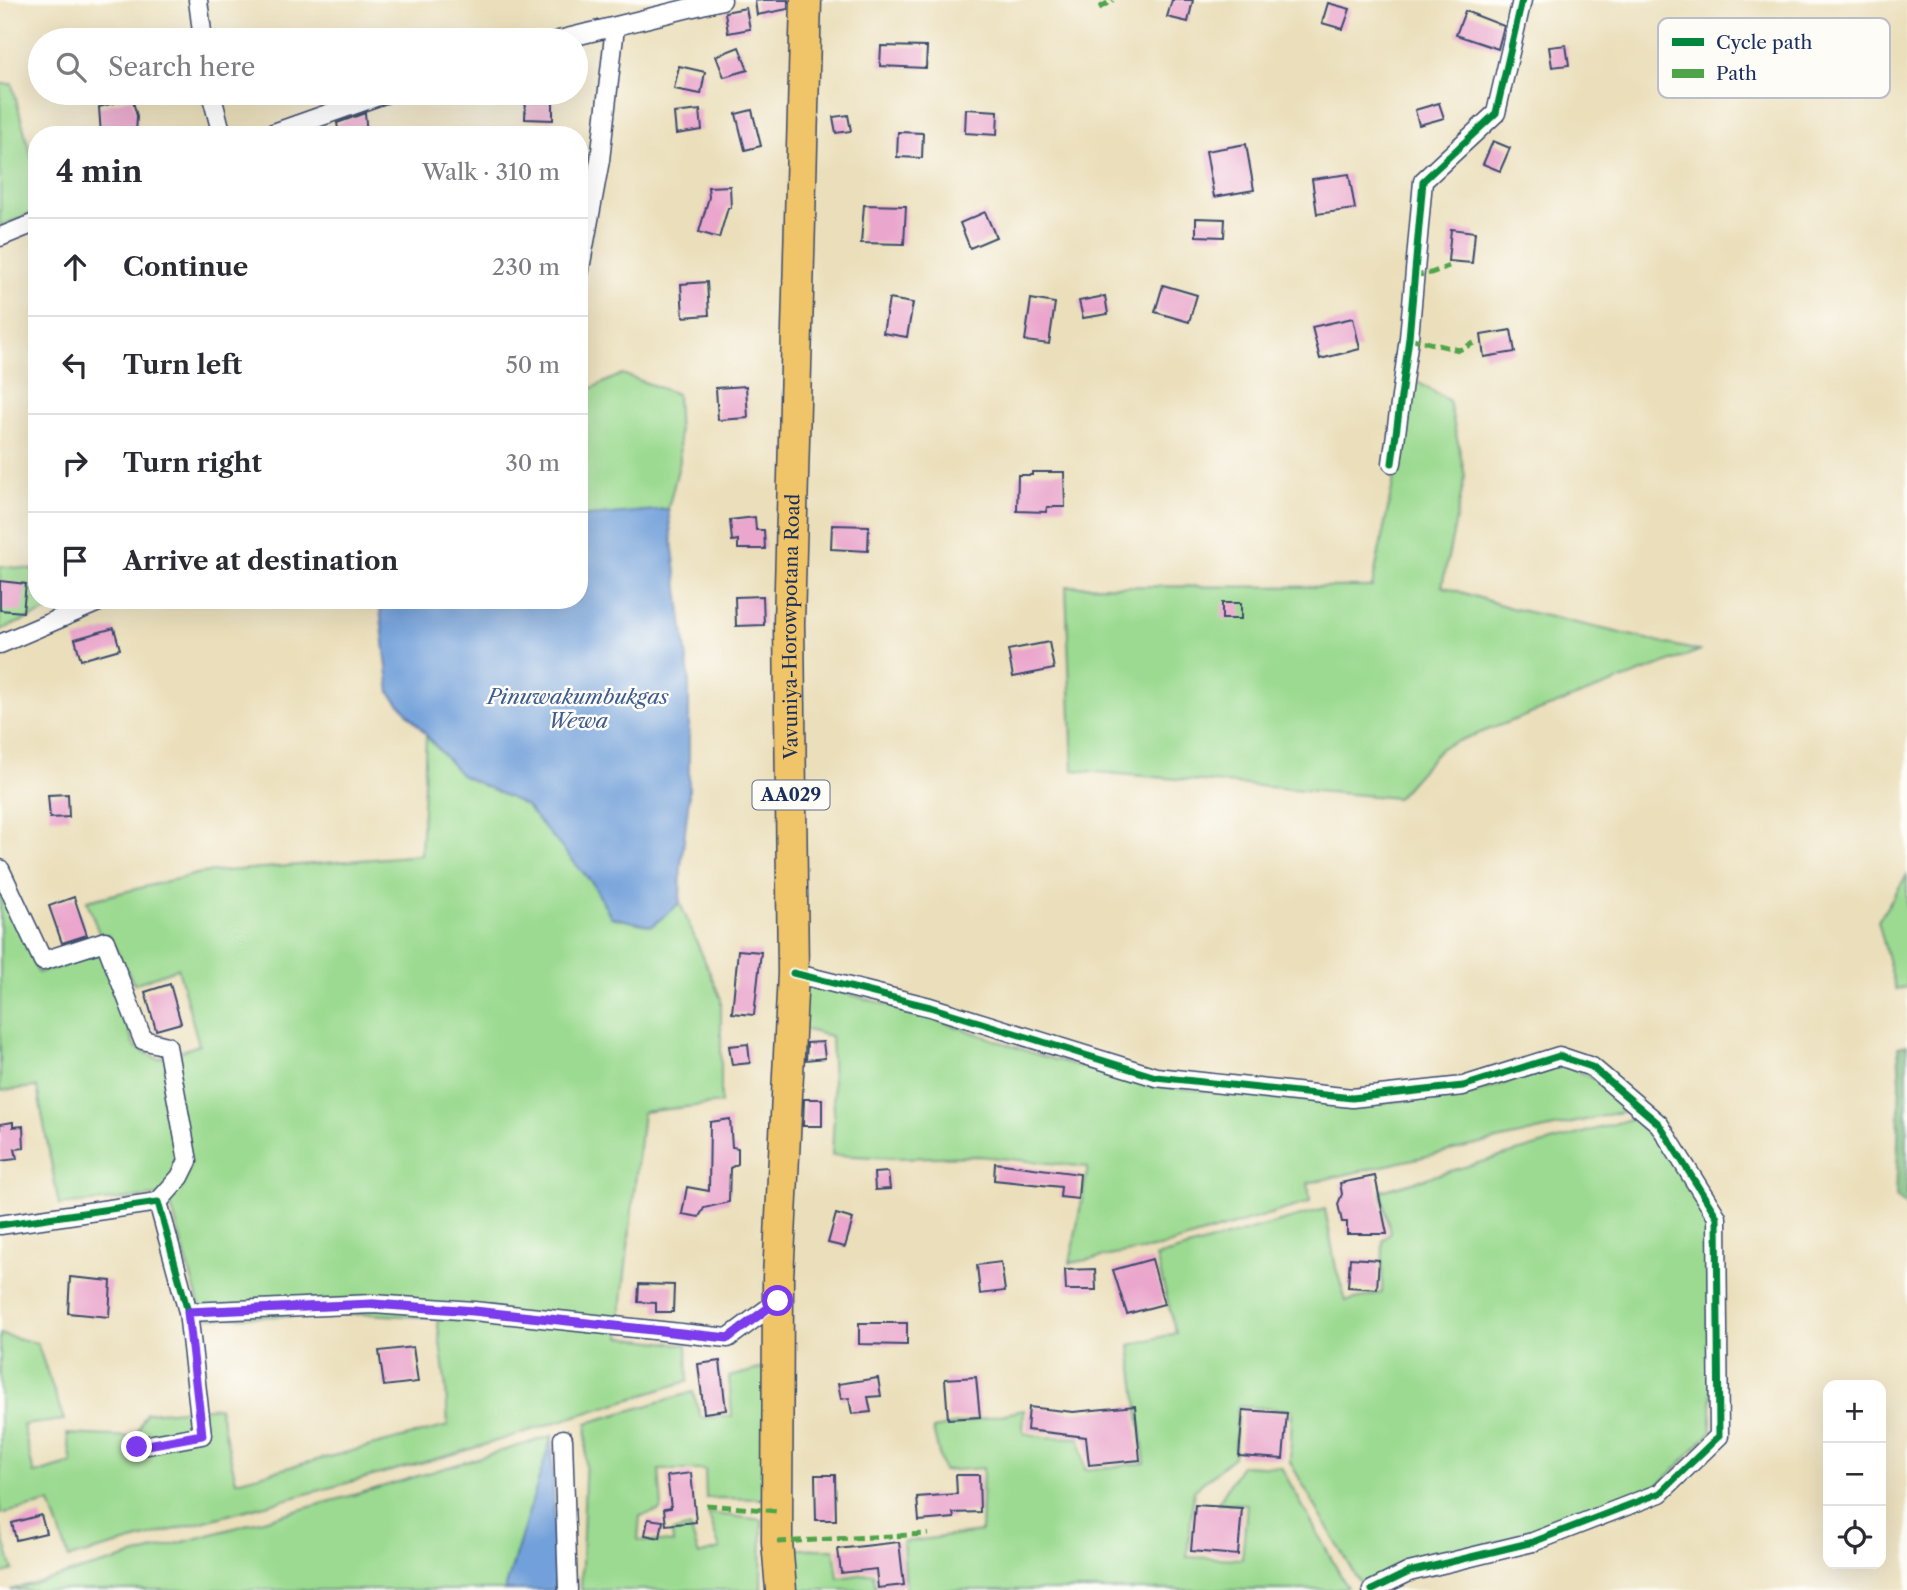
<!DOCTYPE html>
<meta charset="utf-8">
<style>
body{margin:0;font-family:"Libre Caslon Text",serif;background:#f7f7f7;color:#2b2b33}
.controls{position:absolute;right:21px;bottom:21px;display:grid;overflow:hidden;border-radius:14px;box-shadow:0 7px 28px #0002}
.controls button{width:63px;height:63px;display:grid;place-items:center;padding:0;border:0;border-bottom:2px solid #e1e1e2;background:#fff;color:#2b2b33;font:35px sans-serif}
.stop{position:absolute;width:21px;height:21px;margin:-16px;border:5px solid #7c3aed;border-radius:50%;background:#fff}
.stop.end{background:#7c3aed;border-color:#fff;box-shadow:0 2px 7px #0008}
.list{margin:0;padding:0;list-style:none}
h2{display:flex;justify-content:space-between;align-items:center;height:91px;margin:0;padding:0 28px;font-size:30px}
h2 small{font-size:23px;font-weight:400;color:#7c7c81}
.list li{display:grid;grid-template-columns:46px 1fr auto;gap:21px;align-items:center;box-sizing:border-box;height:98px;padding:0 28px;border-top:2px solid #e1e1e2}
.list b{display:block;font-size:26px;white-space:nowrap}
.list em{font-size:23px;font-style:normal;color:#7c7c81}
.icon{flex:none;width:38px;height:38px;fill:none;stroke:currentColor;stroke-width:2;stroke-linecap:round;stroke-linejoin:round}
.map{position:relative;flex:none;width:1907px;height:1590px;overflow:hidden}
.search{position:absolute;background:#fff;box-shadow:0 7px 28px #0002;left:28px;top:28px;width:560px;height:77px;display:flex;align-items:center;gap:18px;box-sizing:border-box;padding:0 24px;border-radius:38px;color:#7c7c81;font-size:26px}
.panel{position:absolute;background:#fff;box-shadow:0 7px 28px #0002;left:28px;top:126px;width:560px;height:483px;border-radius:28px}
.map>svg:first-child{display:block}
.green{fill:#9bda90;stroke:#5b8477;stroke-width:2}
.forest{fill:#7cba7a;stroke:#4c746c;stroke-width:2}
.water{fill:#72a0da;stroke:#46689c;stroke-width:2}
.building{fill:#eaa6cc}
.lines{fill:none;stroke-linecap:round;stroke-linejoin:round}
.minor-casing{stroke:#3a496c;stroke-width:21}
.trunk-casing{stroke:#3a496c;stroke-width:33}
.minor{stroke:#fff;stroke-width:18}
.trunk{stroke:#f0c469;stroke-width:30}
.quiet{stroke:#4fa44a;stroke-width:5;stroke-dasharray:10 5;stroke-linecap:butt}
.cycleway-casing{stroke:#fdfcf7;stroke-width:11}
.cycleway{stroke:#00873e;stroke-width:7}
.route{stroke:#7c3aed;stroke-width:9}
.labels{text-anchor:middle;stroke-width:5;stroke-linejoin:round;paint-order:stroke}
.shield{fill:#fdfcf7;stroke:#5f6c8c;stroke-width:2}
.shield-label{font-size:18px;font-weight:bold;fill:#1b2f5e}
.street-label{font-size:19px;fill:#1b2f5e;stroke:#fdfcf7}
.water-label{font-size:21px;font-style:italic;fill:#3e5c90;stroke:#fdfcf7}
.key{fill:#fdfcf7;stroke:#b9bec9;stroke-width:2}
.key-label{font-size:19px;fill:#1b2f5e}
</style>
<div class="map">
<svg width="1907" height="1590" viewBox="0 0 1907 1590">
<rect width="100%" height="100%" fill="#fdfcf7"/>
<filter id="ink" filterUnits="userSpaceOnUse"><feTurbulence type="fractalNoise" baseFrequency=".0143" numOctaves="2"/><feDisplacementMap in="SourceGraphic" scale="14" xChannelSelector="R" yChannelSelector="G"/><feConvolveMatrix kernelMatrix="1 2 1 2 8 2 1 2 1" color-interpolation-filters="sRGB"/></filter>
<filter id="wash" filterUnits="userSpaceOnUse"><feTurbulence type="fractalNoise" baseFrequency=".00686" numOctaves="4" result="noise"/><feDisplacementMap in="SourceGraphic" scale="28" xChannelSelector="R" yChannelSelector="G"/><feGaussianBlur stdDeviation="1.57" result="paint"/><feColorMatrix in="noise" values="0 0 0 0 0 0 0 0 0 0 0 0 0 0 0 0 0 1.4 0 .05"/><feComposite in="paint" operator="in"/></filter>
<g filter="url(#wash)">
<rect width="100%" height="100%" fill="#ebdfbb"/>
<!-- green -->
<g class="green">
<polygon points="0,84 12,84 32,160 37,159 37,211 0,226"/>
<polygon points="622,374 677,394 680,461 668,509 579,517 579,394"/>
<polygon points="1414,380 1449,401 1465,476 1442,586 1511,608 1699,651 1442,747 1397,798 1073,770 1066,586 1372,587"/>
<polygon points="0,566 37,570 37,600 48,600 51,610 0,630"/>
<polygon points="426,736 461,775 525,805 593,884 611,917 652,926 680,903 721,999 721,1103 643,1112 620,1319 620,1337 687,1345 688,1381 458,1453 69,1558 50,1503 0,1514 0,1334 37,1343 64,1420 23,1425 34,1474 72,1463 67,1434 135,1437 146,1413 219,1407 236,1481 448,1426 446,1389 437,1318 366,1314 203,1318 168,1195 59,1205 37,1087 0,1091 0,881 38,973 103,952 119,996 134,1046 158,1059 199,1045 178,968 134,984 108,935 100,936 87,901 201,873 421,855"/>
<polygon points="1907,875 1907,987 1896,990 1878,921"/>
<polygon points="799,980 926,1016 1041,1056 1155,1086 1352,1105 1464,1096 1564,1064 1596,1080 1630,1110 1308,1183 1310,1202 1164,1246 1070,1263 1088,1167 979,1156 895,1158 832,1155 834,1114 831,1036 794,1027"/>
<polygon points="1645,1115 1713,1219 1711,1432 1656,1488 1527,1535 1408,1565 1360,1584 1290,1462 1292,1410 1238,1406 1234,1457 1194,1490 1187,1557 1242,1559 1247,1504 1218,1503 1241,1465 1281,1467 1347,1587 1334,1590 906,1590 903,1542 981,1532 983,1468 943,1471 933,1429 1024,1410 1023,1433 1044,1437 1080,1438 1085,1470 1145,1463 1130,1345 1176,1333 1156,1257 1325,1209 1336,1268 1346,1301 1382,1293 1383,1240 1390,1233 1381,1191"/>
<polygon points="771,1366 764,1499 706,1498 705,1470 659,1470 662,1506 659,1511 640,1516 638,1540 673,1543 672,1532 690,1527 699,1555 720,1549 708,1513 762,1520 761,1590 581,1590 587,1423 693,1392 701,1418 732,1416 729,1377"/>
<polygon points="552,1436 505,1590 10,1590 371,1490"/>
<polygon points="0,1527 13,1570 0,1574"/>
<polygon points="790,1549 834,1549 838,1578 873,1573 876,1590 792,1590"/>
</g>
<!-- forest -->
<polygon class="forest" points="1907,1045 1907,1207 1896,1197 1900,1083 1898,1047"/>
<!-- water -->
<g class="water">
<polygon points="668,509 689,677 689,797 681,867 680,903 652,926 611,917 593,884 525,805 461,775 390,693 379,600 579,600 579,517"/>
<polygon points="552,1436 556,1590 505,1590"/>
</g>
<g id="blocks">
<!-- building -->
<g class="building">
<polygon points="764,0 788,0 788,9 757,15 755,1"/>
<polygon points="1172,0 1193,0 1188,22 1167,17"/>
<polygon points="1328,3 1350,9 1343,29 1322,23"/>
<polygon points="746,8 750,29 728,33 725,12"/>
<polygon points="1465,11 1504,26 1498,49 1456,35"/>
<polygon points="1566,45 1569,65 1552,67 1549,47"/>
<polygon points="881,46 927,47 926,68 880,66"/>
<polygon points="739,47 748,70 724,77 716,56"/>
<polygon points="679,66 705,72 701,94 674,89"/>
<polygon points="526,93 553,93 553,120 525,119"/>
<polygon points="132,98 137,116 136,135 101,135 99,107"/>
<polygon points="1439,103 1444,118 1419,125 1415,110"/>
<polygon points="966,109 998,111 997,135 965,133"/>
<polygon points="700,110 702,130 676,134 674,113"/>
<polygon points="752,110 761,146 745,150 736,114"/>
<polygon points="365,113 367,135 339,135 337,123"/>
<polygon points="848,115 851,131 836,133 833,117"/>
<polygon points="898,132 923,133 922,158 897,157"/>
<polygon points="1493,141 1510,148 1500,171 1483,164"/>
<polygon points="1246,144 1254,190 1214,197 1206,151"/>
<polygon points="1349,174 1355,209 1317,214 1312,179"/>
<polygon points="730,186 731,208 728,208 719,238 699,232 709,197 708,187"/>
<polygon points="864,205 906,206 904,244 861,243"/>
<polygon points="985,212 996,237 970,248 960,223"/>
<polygon points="1196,218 1225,219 1224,237 1196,236"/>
<polygon points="1451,229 1475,232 1472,263 1448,261"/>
<polygon points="707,282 709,315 683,317 681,284"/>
<polygon points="1163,285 1197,295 1189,322 1155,312"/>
<polygon points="1105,296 1108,314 1083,318 1079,301"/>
<polygon points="889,299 913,303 907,337 883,333"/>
<polygon points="1031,299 1055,303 1049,344 1025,341"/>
<polygon points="1353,318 1360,349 1320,359 1312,327"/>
<polygon points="1511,330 1515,352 1484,357 1481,335"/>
<polygon points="746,386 748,418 718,420 716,388"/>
<polygon points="1032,472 1064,472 1065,507 1047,507 1046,512 1017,511 1018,475 1032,475"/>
<polygon points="755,517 756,530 764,530 765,549 738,549 738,540 732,541 730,520"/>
<polygon points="832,525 869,526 868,551 831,549"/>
<polygon points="0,581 26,584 23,612 0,610"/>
<polygon points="763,596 764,625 736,626 735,597"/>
<rect x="1222" y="603" width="19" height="16"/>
<polygon points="114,628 120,649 81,660 75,639"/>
<polygon points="1049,642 1054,669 1013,677 1008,650"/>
<polygon points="68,794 69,817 50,818 48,795"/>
<polygon points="74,897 87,935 62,943 49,906"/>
<polygon points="738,950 761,952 754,1015 732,1013"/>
<polygon points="170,984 181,1023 156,1030 145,992"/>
<polygon points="823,1042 825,1058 806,1060 807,1043"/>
<polygon points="748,1044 750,1063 732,1065 729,1046"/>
<polygon points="804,1099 822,1099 822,1126 803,1126"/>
<polygon points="730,1119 732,1147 738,1148 738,1164 730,1168 729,1202 704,1208 699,1217 682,1214 687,1187 709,1191 710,1122"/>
<polygon points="13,1122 13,1127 23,1126 24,1148 15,1149 17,1159 0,1161 0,1124"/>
<polygon points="995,1163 1080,1174 1078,1199 1060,1197 1061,1187 994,1180"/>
<polygon points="888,1172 890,1189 875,1190 874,1173"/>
<polygon points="1375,1176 1387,1234 1347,1234 1347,1222 1342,1222 1338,1204 1342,1194 1340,1183"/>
<polygon points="836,1214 853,1219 845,1247 828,1243"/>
<polygon points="1350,1258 1379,1260 1377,1289 1348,1287"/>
<polygon points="1152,1259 1164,1304 1127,1314 1113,1270"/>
<polygon points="1001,1262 1005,1291 980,1294 977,1265"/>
<polygon points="1095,1269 1096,1290 1066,1290 1065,1270"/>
<polygon points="70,1277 111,1281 109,1317 68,1313"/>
<polygon points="639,1284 674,1285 673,1312 656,1312 656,1303 638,1302"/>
<polygon points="859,1323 907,1323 907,1345 859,1344"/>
<polygon points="413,1347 418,1382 384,1386 379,1351"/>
<polygon points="720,1361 726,1410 704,1413 698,1364"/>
<polygon points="976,1377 980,1417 948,1419 945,1379"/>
<polygon points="878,1378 881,1396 868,1397 871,1412 852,1414 849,1398 841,1399 838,1384"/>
<polygon points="1135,1406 1140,1460 1089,1465 1086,1437 1027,1430 1029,1407 1073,1412"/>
<polygon points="1243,1410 1287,1413 1283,1459 1239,1456"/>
<polygon points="691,1473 696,1522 666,1525 664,1509 671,1508 667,1476"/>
<polygon points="815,1475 835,1475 836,1520 816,1520"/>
<polygon points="956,1475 979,1475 980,1512 953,1513 954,1518 919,1521 917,1497 957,1494"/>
<polygon points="1195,1505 1242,1508 1238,1555 1191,1551"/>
<polygon points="41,1515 46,1533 16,1540 12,1523"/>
<polygon points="648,1519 663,1521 660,1538 645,1535"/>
<polygon points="899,1542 904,1585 878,1588 876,1569 841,1573 838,1549"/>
</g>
</g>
</g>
<g filter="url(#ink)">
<use href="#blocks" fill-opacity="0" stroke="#3a496c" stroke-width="2"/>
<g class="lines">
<!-- minor casing -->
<g class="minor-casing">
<g id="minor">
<polyline points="198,0 203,40"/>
<polyline points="559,40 722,0"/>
<polyline points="211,93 222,135"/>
<polyline points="268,135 387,93"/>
<polyline points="0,237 37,222"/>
<polyline points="579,274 600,160 615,27"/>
<polyline points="1392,463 1409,338 1423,181 1496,113 1522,0"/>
<polyline points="0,644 103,600"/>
<polyline points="0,869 43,961 105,941 143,1040 167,1046 188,1161 180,1177 158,1202"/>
<polyline points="793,973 930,1007 1156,1077 1352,1098 1463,1086 1559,1056 1592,1067 1659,1124 1717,1217 1719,1436 1660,1493 1533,1542 1409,1572 1372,1590"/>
<polyline points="0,1225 158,1202 188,1312 373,1304 474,1311 728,1338 778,1301"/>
<polyline points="563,1439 568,1590"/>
<polyline points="137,1447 202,1435 188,1312"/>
</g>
</g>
<!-- trunk casing -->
<g class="trunk-casing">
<g id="trunk">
<path id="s1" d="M781 1590 777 1542 778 1278 793 973 789 623 806 0"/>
</g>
</g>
<!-- minor -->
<use href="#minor" class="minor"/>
<!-- trunk -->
<use href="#trunk" class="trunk"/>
<!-- quiet -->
<g class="quiet">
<polyline points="1099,8 1113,0"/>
<polyline points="1413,276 1431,273 1449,266"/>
<polyline points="1409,338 1459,350 1474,343"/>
<polyline points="706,1505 777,1511"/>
<polyline points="777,1542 928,1534"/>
</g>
<!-- cycleway casing -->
<g class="cycleway-casing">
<g id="cycleway">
<polyline points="1392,463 1409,338 1423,181 1496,113 1522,0"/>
<polyline points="793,973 930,1007 1156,1077 1352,1098 1463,1086 1559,1056 1592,1067 1659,1124 1717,1217 1719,1436 1660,1493 1533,1542 1409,1572 1372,1590"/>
<polyline points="0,1225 158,1202 188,1312 373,1304 474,1311 728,1338 778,1301"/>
</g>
</g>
<!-- cycleway -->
<use href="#cycleway" class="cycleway"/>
</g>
</g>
<g class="lines" filter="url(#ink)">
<!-- route -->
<polyline class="route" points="137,1447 202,1435 188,1312 373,1304 474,1311 728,1338 778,1301"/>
</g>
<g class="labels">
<!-- shield labels -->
<rect class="shield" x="752.5" y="780.5" width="77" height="29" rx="5"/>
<g class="shield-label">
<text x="791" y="801">AA029</text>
</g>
<!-- street labels -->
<g class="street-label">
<text dy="7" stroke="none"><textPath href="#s1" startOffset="964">Vavuniya-Horowpotana Road</textPath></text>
</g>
<!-- water labels -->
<g class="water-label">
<text x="578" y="704">Pinuwakumbukgas<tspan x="578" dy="24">Wewa</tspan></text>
</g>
</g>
<!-- legend -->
<rect x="1658" y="18" width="232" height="80" rx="10" class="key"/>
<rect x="1672" y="38" width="32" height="8" fill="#00873e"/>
<rect x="1672" y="69" width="32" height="9" fill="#4fa44a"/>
<g class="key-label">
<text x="1716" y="49">Cycle path</text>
<text x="1716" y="80">Path</text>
</g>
</svg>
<div class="controls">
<button>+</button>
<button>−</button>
<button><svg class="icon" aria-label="locate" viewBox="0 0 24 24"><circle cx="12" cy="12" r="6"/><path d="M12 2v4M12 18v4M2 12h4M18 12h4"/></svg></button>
</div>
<div class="stop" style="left:778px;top:1301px"></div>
<div class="stop end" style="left:137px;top:1447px"></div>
<div class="search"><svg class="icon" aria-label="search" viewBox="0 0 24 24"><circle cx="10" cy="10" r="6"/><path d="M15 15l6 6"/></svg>Search here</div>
<section class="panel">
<h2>4 min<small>Walk · 310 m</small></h2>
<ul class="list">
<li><svg class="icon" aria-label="ahead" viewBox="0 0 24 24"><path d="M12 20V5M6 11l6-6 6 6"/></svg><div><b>Continue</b></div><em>230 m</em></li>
<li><svg class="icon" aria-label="left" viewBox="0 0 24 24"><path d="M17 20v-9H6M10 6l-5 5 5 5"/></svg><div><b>Turn left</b></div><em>50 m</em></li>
<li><svg class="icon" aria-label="right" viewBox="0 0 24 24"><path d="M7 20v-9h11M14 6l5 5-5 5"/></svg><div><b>Turn right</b></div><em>30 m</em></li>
<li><svg class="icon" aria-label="arrive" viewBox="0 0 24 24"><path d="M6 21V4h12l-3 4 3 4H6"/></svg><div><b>Arrive at destination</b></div></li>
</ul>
</section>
</div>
